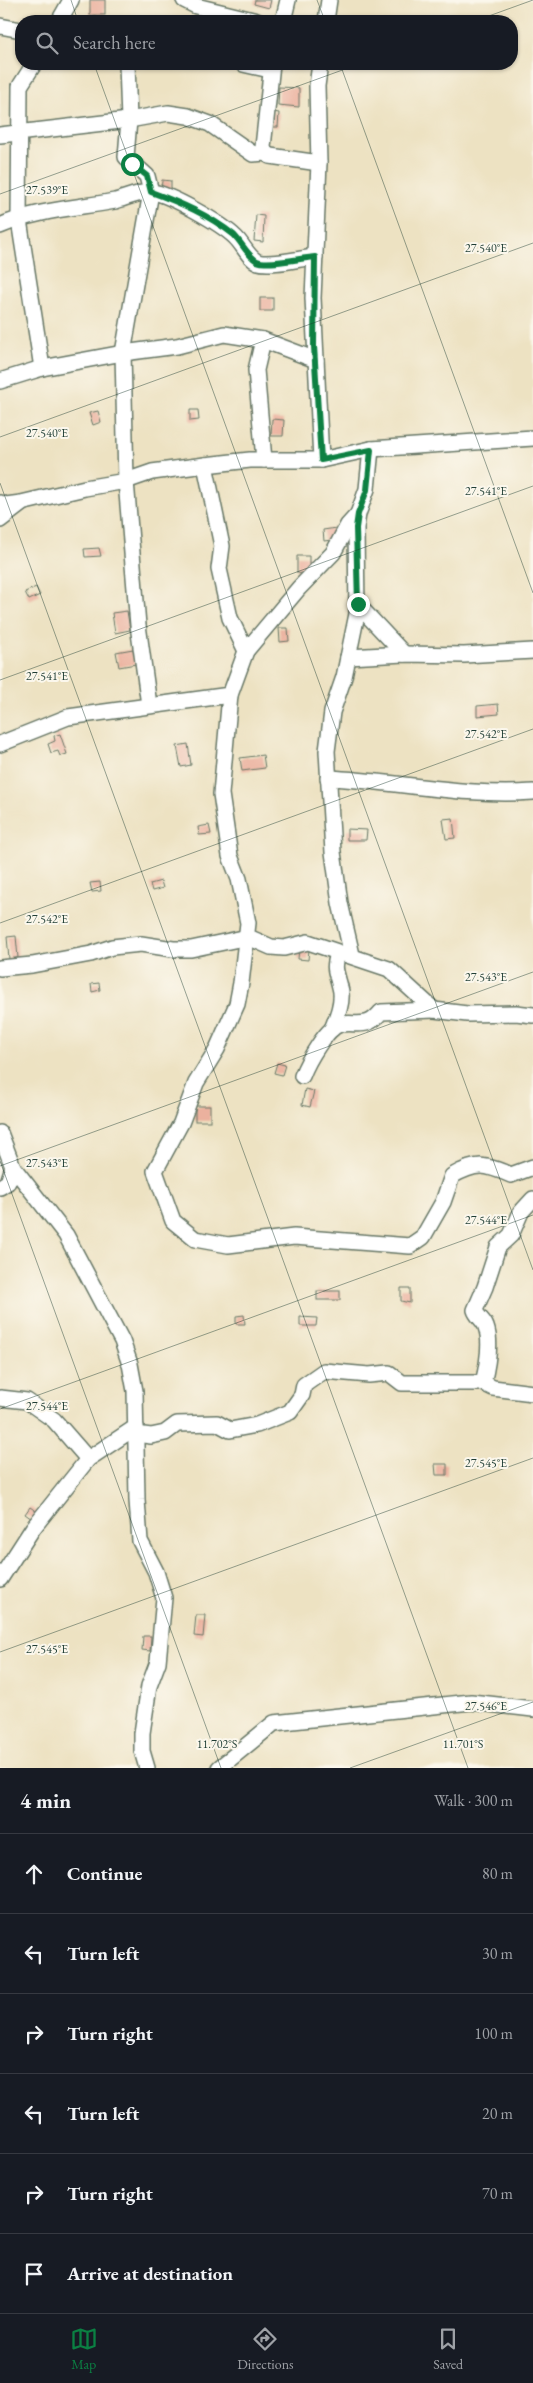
<!DOCTYPE html>
<meta charset="utf-8">
<style>
body{margin:0;font-family:"EB Garamond",serif;background:#242831;color:#f1f3f6}
.stop{position:absolute;width:15px;height:15px;margin:-11px;border:4px solid #0b8043;border-radius:50%;background:#fff}
.stop.end{background:#0b8043;border-color:#fff;box-shadow:0 1px 5px #0008}
.list{margin:0;padding:0;list-style:none}
h2{display:flex;justify-content:space-between;align-items:center;height:65px;margin:0;padding:0 20px;font-size:21px}
h2 small{font-size:16px;font-weight:400;color:#9ea1a6}
.list li{display:grid;grid-template-columns:32px 1fr auto;gap:15px;align-items:center;box-sizing:border-box;height:80px;padding:0 20px;border-top:1px solid #363941}
.list b{display:block;font-size:19px;white-space:nowrap}
.list em{font-size:16px;font-style:normal;color:#9ea1a6}
.icon{flex:none;width:28px;height:28px;fill:none;stroke:currentColor;stroke-width:2;stroke-linecap:round;stroke-linejoin:round}
.map{position:relative;flex:none;width:533px;height:1768px;overflow:hidden}
.search{position:absolute;background:#171b24;box-shadow:0 1px 4px #0004;left:15px;right:15px;top:15px;height:55px;display:flex;align-items:center;gap:12px;box-sizing:border-box;padding:0 18px;border-radius:20px;color:#9ea1a6;font-size:19px}
.sheet{height:545px;background:#171b24}
nav{display:flex;justify-content:space-around;align-items:center;box-sizing:border-box;height:70px;border-top:1px solid #363941;background:#171b24;font-size:14px;color:#9ea1a6}
nav a{display:grid;justify-items:center;gap:2px}
nav .on{color:#0b8043}
.map>svg:first-child{display:block}
.building{fill:#ebb19e}
.lines{fill:none;stroke-linecap:round;stroke-linejoin:round}
.minor-casing{stroke:#677766;stroke-width:18}
.minor{stroke:#fff;stroke-width:15}
.route{stroke:#0b8043;stroke-width:6}
.ticks{fill:none;stroke:#1f3d34;stroke-width:1;stroke-opacity:0.45}
.ticks-label{font-size:12px;text-anchor:middle;fill:#1f3d34;stroke:#fbf7ec;stroke-width:4;stroke-linejoin:round;paint-order:stroke}
</style>
<div class="map">
<svg width="533" height="1768" viewBox="0 0 533 1768">
<rect width="100%" height="100%" fill="#fbf7ec"/>
<filter id="ink" filterUnits="userSpaceOnUse"><feTurbulence type="fractalNoise" baseFrequency=".02" numOctaves="2"/><feDisplacementMap in="SourceGraphic" scale="10" xChannelSelector="R" yChannelSelector="G"/><feConvolveMatrix kernelMatrix="1 2 1 2 8 2 1 2 1" color-interpolation-filters="sRGB"/></filter>
<filter id="wash" filterUnits="userSpaceOnUse"><feTurbulence type="fractalNoise" baseFrequency=".0096" numOctaves="4" result="noise"/><feDisplacementMap in="SourceGraphic" scale="20" xChannelSelector="R" yChannelSelector="G"/><feGaussianBlur stdDeviation="1.12" result="paint"/><feColorMatrix in="noise" values="0 0 0 0 0 0 0 0 0 0 0 0 0 0 0 0 0 1.4 0 .05"/><feComposite in="paint" operator="in"/></filter>
<g filter="url(#wash)">
<rect width="100%" height="100%" fill="#ede2c2"/>
<g id="blocks">
<!-- building -->
<g class="building">
<rect x="90" y="0" width="15" height="15"/>
<polygon points="255,0 271,0 269,8 254,4"/>
<polygon points="279,87 299,88 299,107 278,105"/>
<polygon points="273,112 279,113 278,127 271,127"/>
<polygon points="162,180 171,181 171,194 161,193"/>
<polygon points="256,215 264,216 263,242 254,241"/>
<rect x="260" y="298" width="13" height="13"/>
<polygon points="190,410 198,410 199,420 190,421"/>
<polygon points="98,411 101,422 93,425 89,413"/>
<polygon points="272,419 284,420 283,436 271,436"/>
<polygon points="337,528 339,539 324,541 323,530"/>
<polygon points="99,548 101,556 85,557 84,549"/>
<polygon points="297,556 309,556 309,574 297,573"/>
<polygon points="36,587 40,595 29,600 25,592"/>
<polygon points="127,611 130,630 115,633 112,613"/>
<polygon points="279,628 288,628 289,641 280,642"/>
<polygon points="133,649 136,664 119,667 116,652"/>
<polygon points="498,704 499,714 477,716 477,706"/>
<polygon points="60,734 67,754 60,756 58,751 51,753 48,744 55,741 54,736"/>
<polygon points="188,744 191,765 181,767 177,746"/>
<polygon points="263,755 265,768 242,771 240,758"/>
<polygon points="453,818 455,838 446,839 443,819"/>
<polygon points="209,825 211,834 199,835 198,827"/>
<polygon points="347,829 367,830 366,840 347,840"/>
<polygon points="161,881 163,888 152,891 150,884"/>
<polygon points="100,882 101,891 92,892 90,883"/>
<polygon points="16,936 18,958 9,959 7,937"/>
<polygon points="299,948 309,949 308,960 298,959"/>
<polygon points="99,983 100,990 92,992 91,984"/>
<polygon points="277,1063 285,1065 282,1075 274,1073"/>
<polygon points="305,1089 314,1091 310,1107 302,1105"/>
<rect x="195" y="1106" width="15" height="15"/>
<polygon points="401,1288 410,1288 410,1303 401,1301"/>
<rect x="317" y="1291" width="23" height="9"/>
<polygon points="244,1315 245,1324 236,1324 236,1316"/>
<polygon points="300,1317 317,1318 316,1326 300,1326"/>
<polygon points="435,1464 447,1464 447,1475 436,1475"/>
<polygon points="30,1507 40,1514 35,1521 25,1514"/>
<polygon points="196,1615 205,1615 203,1637 194,1636"/>
<polygon points="143,1636 151,1636 150,1651 142,1650"/>
</g>
</g>
</g>
<g filter="url(#ink)">
<use href="#blocks" fill-opacity="0" stroke="#677766" stroke-width="1"/>
<g class="lines">
<!-- minor casing -->
<g class="minor-casing">
<g id="minor">
<polyline points="184,0 196,6 257,21"/>
<polyline points="59,21 71,0"/>
<polyline points="283,21 288,0"/>
<polyline points="326,21 329,0"/>
<polyline points="0,26 21,30"/>
<polyline points="34,64 20,86 19,220 42,368"/>
<polyline points="127,64 129,120 126,157 147,176 151,192 123,353 126,481 138,625 149,705"/>
<polyline points="243,64 270,70"/>
<polyline points="272,64 263,147 265,153 270,156 319,163"/>
<polyline points="320,64 317,86 319,163 313,298 321,460"/>
<polyline points="0,135 129,120 168,113 188,116 210,124 253,154 265,153"/>
<path d="M0 226C36 210 77 208 115 201 126 198 141 191 152 192 170 194 222 224 235 237 243 244 248 258 258 262 270 266 302 258 315 257"/>
<polyline points="263,340 256,370 264,460"/>
<polyline points="0,381 42,368 123,353 177,346 224,334 263,340 316,360"/>
<polyline points="205,465 222,546 219,569 230,618 246,651"/>
<polyline points="0,503 6,505 21,503 85,488 126,481 152,472 205,465 250,460 321,460 371,449 533,438"/>
<path d="M358 514 348 525 333 553 299 588 246 651 230 695 221 794 230 856 239 879 248 923 241 983 237 1004 217 1049 196 1083 181 1123 155 1171 173 1221 195 1239 228 1245 294 1237 410 1246 423 1237 443 1202 452 1176C477 1162 485 1164 511 1175L533 1167"/>
<polyline points="0,520 21,504"/>
<polyline points="357,604 404,654"/>
<polyline points="348,657 404,654 464,655 533,651"/>
<polyline points="0,744 68,717 230,695"/>
<path d="M328 778C396 781 465 797 533 792"/>
<polyline points="352,955 340,903 333,852 327,751 332,712 344,677 357,614 356,528 358,514 367,489 371,449"/>
<polyline points="0,968 32,965 91,954 112,947 141,944 173,949 191,949 248,937 271,947 284,948 308,942 389,969 434,1010 467,1014 516,1013 533,1015"/>
<path d="M332 1029C337 1017 344 1000 340 987 336 970 333 970 338 953"/>
<path d="M302 1076C307 1063 327 1026 341 1024 359 1022 367 1029 381 1012L434 1010"/>
<polyline points="0,1133 13,1167 66,1235 122,1341 130,1364 135,1391 137,1500 140,1541 156,1572 164,1598 158,1662 149,1686 142,1733 142,1751 147,1768"/>
<polyline points="0,1187 8,1182 13,1167"/>
<path d="M483 1383C487 1367 492 1343 486 1327 484 1320 477 1317 475 1310L485 1287 498 1247 511 1235 521 1212 533 1199"/>
<polyline points="0,1398 27,1401 54,1420 88,1459"/>
<polyline points="136,1434 151,1436 165,1433 177,1424 217,1423 230,1430 257,1425 290,1412 302,1395 304,1385 324,1371 369,1375 389,1373 402,1383 483,1383 493,1388 533,1393"/>
<polyline points="0,1579 33,1528 88,1459 136,1427"/>
<polyline points="219,1768 274,1723 471,1702 533,1709"/>
</g>
</g>
<!-- minor -->
<use href="#minor" class="minor"/>
</g>
</g>
<g class="lines" filter="url(#ink)">
<!-- route -->
<path class="route" d="M132 164 147 176 151 192C181 203 209 215 234 235 242 243 247 255 257 261 268 266 302 258 315 257L314 346 321 460 371 450 367 490 358 514 356 528 358 604"/>
</g>
<!-- ticks -->
<path class="ticks" d="M71 0 78 21M317 0 325 21M475 21 533 0M94 64 533 1270M340 64 533 593M0 194 359 64M0 437 533 243M0 483 468 1768M0 680 533 486M0 923 533 729M0 1161 221 1768M0 1166 533 972M0 1409 533 1215M0 1652 533 1458M350 1768 533 1702"/>
<g class="ticks-label">
<text x="47" y="194">27.539°E</text>
<text x="486" y="252">27.540°E</text>
<text x="47" y="437">27.540°E</text>
<text x="486" y="495">27.541°E</text>
<text x="47" y="680">27.541°E</text>
<text x="486" y="738">27.542°E</text>
<text x="47" y="923">27.542°E</text>
<text x="486" y="981">27.543°E</text>
<text x="47" y="1167">27.543°E</text>
<text x="486" y="1224">27.544°E</text>
<text x="47" y="1410">27.544°E</text>
<text x="486" y="1467">27.545°E</text>
<text x="47" y="1653">27.545°E</text>
<text x="486" y="1710">27.546°E</text>
<text x="217" y="1748">11.702°S</text>
<text x="463" y="1748">11.701°S</text>
</g>
</svg>
<div class="stop" style="left:132px;top:164px"></div>
<div class="stop end" style="left:358px;top:604px"></div>
<div class="search"><svg class="icon" aria-label="search" viewBox="0 0 24 24"><circle cx="10" cy="10" r="6"/><path d="M15 15l6 6"/></svg>Search here</div>
</div>
<section class="sheet">
<h2>4 min<small>Walk · 300 m</small></h2>
<ul class="list">
<li><svg class="icon" aria-label="ahead" viewBox="0 0 24 24"><path d="M12 20V5M6 11l6-6 6 6"/></svg><div><b>Continue</b></div><em>80 m</em></li>
<li><svg class="icon" aria-label="left" viewBox="0 0 24 24"><path d="M17 20v-9H6M10 6l-5 5 5 5"/></svg><div><b>Turn left</b></div><em>30 m</em></li>
<li><svg class="icon" aria-label="right" viewBox="0 0 24 24"><path d="M7 20v-9h11M14 6l5 5-5 5"/></svg><div><b>Turn right</b></div><em>100 m</em></li>
<li><svg class="icon" aria-label="left" viewBox="0 0 24 24"><path d="M17 20v-9H6M10 6l-5 5 5 5"/></svg><div><b>Turn left</b></div><em>20 m</em></li>
<li><svg class="icon" aria-label="right" viewBox="0 0 24 24"><path d="M7 20v-9h11M14 6l5 5-5 5"/></svg><div><b>Turn right</b></div><em>70 m</em></li>
<li><svg class="icon" aria-label="arrive" viewBox="0 0 24 24"><path d="M6 21V4h12l-3 4 3 4H6"/></svg><div><b>Arrive at destination</b></div></li>
</ul>
</section>
<nav>
<a class="on"><svg class="icon" aria-label="map" viewBox="0 0 24 24"><path d="M3 6l6-2 6 2 6-2v14l-6 2-6-2-6 2zM9 4v14M15 6v14"/></svg>Map</a>
<a><svg class="icon" aria-label="directions" viewBox="0 0 24 24"><path d="M12 3l9 9-9 9-9-9zM9 14v-3h6M13 9l2 2-2 2"/></svg>Directions</a>
<a><svg class="icon" aria-label="saved" viewBox="0 0 24 24"><path d="M7 4h10v16l-5-4-5 4z"/></svg>Saved</a>
</nav>
